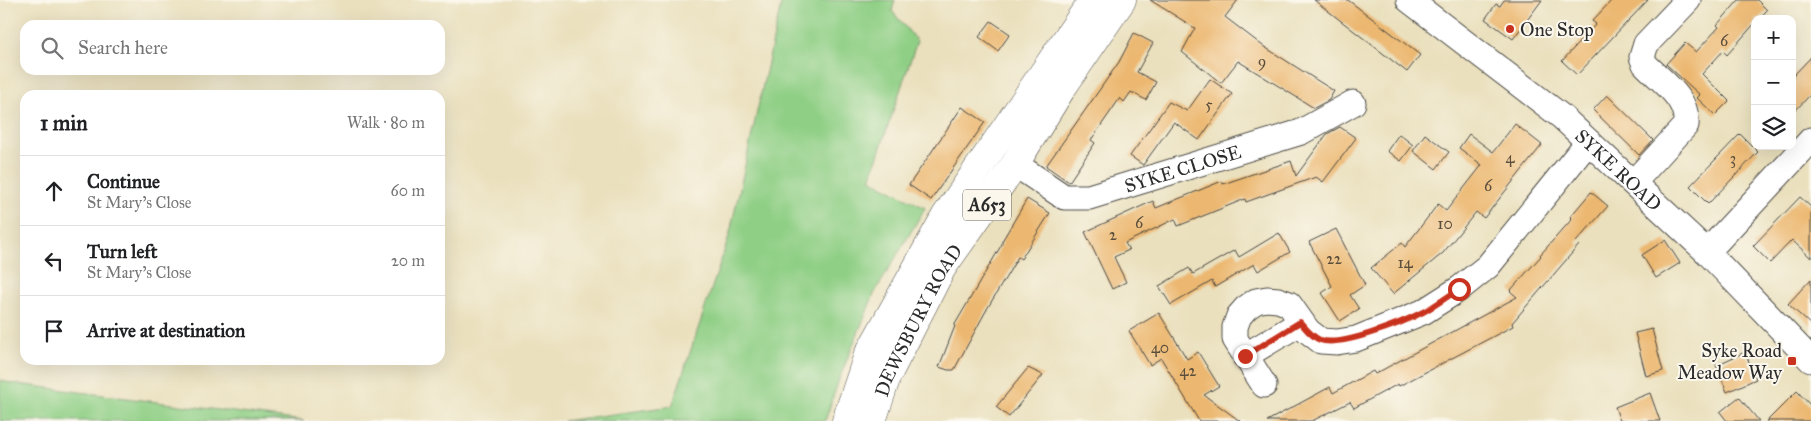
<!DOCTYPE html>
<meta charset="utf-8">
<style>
body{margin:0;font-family:"IM FELL Great Primer",serif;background:#f2f2f2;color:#202124}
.controls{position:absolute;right:15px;top:15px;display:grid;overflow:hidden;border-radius:10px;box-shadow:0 5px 20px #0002}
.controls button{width:45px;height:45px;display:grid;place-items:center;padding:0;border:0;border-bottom:1px solid #e0e0e0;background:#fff;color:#202124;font:25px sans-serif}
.stop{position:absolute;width:15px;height:15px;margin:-11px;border:4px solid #c8321e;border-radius:50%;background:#fff}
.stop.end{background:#c8321e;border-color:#fff;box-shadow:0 1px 5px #0008}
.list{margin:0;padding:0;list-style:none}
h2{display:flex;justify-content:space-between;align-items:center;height:65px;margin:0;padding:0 20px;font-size:21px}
h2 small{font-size:16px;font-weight:400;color:#757577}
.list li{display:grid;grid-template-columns:32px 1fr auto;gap:15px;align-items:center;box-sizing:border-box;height:70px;padding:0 20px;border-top:1px solid #e0e0e0}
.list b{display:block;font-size:19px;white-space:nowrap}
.list p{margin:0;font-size:16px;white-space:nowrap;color:#757577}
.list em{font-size:16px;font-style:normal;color:#757577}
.icon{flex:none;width:28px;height:28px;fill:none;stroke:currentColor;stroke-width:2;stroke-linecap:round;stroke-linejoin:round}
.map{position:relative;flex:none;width:1811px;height:421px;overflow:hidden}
.search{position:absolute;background:#fff;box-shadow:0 5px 20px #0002;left:20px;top:20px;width:425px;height:55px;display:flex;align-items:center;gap:12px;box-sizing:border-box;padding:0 18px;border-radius:15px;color:#757577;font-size:19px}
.panel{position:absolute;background:#fff;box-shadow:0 5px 20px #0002;left:20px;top:90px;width:425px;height:275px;border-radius:15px}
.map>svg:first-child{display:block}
.green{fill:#8fcf85;stroke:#5d7d58}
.building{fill:#ecb871}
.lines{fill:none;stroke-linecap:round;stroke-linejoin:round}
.minor-casing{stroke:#484641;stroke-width:27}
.major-casing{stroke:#484641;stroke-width:29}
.minor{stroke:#fff;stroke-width:25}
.major{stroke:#fff;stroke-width:28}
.route{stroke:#c8321e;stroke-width:6}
.poi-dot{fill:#c8321e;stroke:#fbf7ec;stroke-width:2}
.labels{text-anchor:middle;stroke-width:4;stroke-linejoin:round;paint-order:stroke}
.number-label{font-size:16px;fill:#5b4e3c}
.shield{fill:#fbf7ec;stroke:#696865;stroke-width:1}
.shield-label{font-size:18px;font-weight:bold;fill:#2b2b2b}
.poi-label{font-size:19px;fill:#2b2b2b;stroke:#fbf7ec;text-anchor:start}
.street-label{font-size:19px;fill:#2b2b2b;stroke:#fbf7ec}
</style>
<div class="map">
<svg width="1811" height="421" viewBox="0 0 1811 421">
<rect width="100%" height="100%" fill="#fbf7ec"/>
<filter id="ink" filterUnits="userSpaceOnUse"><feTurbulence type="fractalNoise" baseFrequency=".02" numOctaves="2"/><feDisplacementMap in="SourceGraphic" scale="10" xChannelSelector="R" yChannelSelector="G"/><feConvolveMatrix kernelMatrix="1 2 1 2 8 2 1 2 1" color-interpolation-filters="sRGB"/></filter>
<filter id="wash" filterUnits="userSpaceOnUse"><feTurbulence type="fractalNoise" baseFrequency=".0096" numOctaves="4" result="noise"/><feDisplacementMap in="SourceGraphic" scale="20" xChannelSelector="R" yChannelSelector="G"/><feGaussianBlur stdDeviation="1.12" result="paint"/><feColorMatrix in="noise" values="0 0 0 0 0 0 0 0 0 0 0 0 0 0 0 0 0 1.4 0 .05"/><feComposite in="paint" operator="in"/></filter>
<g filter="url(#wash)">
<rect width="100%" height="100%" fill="#eae0bd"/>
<!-- green -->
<g class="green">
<polygon points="782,0 895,0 892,11 917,41 870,179 925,208 874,294 839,379 825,421 563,421 672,406 729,237"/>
<polygon points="0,380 10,383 304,421 0,421"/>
</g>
<g id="blocks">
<!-- building -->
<g class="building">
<polygon points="1150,0 1238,0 1225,17 1263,46 1334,91 1329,100 1314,108 1238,61 1221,83 1182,52 1195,28"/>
<polygon points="1314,0 1348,0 1420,55 1407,72"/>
<polygon points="1504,0 1542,0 1513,39 1485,19 1496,4 1500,6"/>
<polygon points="1612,0 1648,0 1577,75 1562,61 1596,24 1592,21"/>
<polygon points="1739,0 1757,0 1767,10 1759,19 1755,19 1755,23 1727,55 1723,51 1702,74 1729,101 1715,115 1697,98 1700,95 1666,64 1685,43 1696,52 1719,27 1717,25"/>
<polygon points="991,21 1010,34 998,51 979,37"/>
<polygon points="1134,33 1153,43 1137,72 1156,82 1146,100 1131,92 1124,102 1120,98 1091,140 1095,143 1069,182 1046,166 1119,62"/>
<polygon points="1811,57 1811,94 1792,114 1792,77"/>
<polygon points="1210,79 1232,94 1199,140 1174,122 1143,165 1130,156 1169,102 1187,111"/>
<polygon points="1607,95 1653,140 1639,155 1593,110"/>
<polygon points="962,107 985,122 931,200 909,185"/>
<polygon points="1515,124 1542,145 1484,218 1476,212 1443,253 1393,294 1371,268 1402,243 1405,247 1438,204 1446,211 1482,165 1459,148 1469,134 1493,152"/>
<polygon points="1340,127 1356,138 1323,182 1316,177 1246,202 1245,199 1178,226 1175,219 1125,243 1129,250 1114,257 1126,282 1112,289 1085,232 1153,201 1156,208 1222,181 1223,184 1291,161 1296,176 1327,134"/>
<polygon points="1399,134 1413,145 1401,161 1387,151"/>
<polygon points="1425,134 1449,152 1436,169 1413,151"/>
<polygon points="1740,134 1758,152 1708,204 1690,186"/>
<polygon points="1591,192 1608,206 1576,242 1579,245 1512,323 1513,326 1399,386 1398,384 1354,408 1350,402 1312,421 1267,421 1330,387 1333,393 1373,371 1375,374 1517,297 1510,291 1541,256 1540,255 1572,219 1570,217"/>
<polygon points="1800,197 1811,207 1811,258 1792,240 1770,263 1753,246"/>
<polygon points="1027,199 1050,213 1021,259 1018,257 987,309 954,370 948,370 939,367 955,326 954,326 1002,244 1002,241"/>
<polygon points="1336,229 1365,285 1350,295 1359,309 1340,321 1322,293 1332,286 1309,242"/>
<polygon points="1279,233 1290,252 1258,271 1254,264 1215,287 1212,281 1171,305 1159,286 1189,268 1193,274 1235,250 1239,257"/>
<polygon points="1665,240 1680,263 1656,278 1642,255"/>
<polygon points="1811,279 1811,325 1788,304"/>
<polygon points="1159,313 1187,359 1198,352 1219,386 1204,395 1240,421 1199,421 1161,358 1150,365 1129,331"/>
<polygon points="1652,329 1663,371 1646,376 1635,333"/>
<polygon points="1745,352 1756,379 1727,392 1716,365"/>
<polygon points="1028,368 1043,375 1009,417 996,407"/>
<polygon points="1797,391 1811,406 1811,421 1767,421"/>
<polygon points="1650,393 1660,421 1620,421 1615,407"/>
<polygon points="1739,397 1759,421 1727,421 1720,412"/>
</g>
</g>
</g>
<g filter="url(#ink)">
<use href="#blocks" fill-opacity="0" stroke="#484641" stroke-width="1"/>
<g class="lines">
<!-- minor casing -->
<g class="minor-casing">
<g id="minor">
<path id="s1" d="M1409 0 1562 117 1707 252 1811 360"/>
<path id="s2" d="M1015 164 1064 197H1089L1301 132 1353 103"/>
<path d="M1633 183 1686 125C1689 98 1661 81 1645 64L1642 57 1646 44 1688 0"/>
<polyline points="1707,252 1811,140"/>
<polyline points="1245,356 1300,323"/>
<polyline points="1264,385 1235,339 1235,327 1239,316 1246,308 1256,301 1267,299 1278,300 1289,304 1308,331 1321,341 1337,342 1356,339 1423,312 1459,289 1488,266 1588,142"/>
</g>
</g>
<!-- major casing -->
<g class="major-casing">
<g id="major">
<polyline points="846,421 868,355 945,217 1093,0"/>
<path id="s3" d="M872 421 887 376 942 268 1015 164 1062 88 1122 0"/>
</g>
</g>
<!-- minor -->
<use href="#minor" class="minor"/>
<!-- major -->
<use href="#major" class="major"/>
</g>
</g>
<g class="lines" filter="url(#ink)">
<!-- route -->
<path class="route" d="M1245 356 1300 322C1306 329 1312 337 1320 340 1340 348 1404 322 1423 312 1435 306 1447 297 1459 289"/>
</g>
<!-- markers -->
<g class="poi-dot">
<circle cx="1510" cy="29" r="5"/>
<rect x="1787" y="356" width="10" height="10" rx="2.5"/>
</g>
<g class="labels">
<!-- number labels -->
<g class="number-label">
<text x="1724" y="46">6</text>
<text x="1262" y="67">9</text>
<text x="1209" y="110">5</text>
<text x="1510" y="163">4</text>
<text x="1733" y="164">3</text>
<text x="1488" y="191">6</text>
<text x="1139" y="228">6</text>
<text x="1445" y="229">10</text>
<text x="1113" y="240">2</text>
<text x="1334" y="264">22</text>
<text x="1405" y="268">14</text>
<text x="1160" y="353">40</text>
<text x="1188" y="376">42</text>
</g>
<!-- shield labels -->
<rect class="shield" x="963" y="189.5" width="48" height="31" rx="4"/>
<g class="shield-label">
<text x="987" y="211">A653</text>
</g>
<!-- poi labels -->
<g class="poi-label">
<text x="1520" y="36">One Stop</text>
<text x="1782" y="357" text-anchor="end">Syke Road<tspan x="1782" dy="22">Meadow Way</tspan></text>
</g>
<!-- street labels -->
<g class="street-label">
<text dy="7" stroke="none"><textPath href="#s2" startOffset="182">SYKE CLOSE</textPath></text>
<text dy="7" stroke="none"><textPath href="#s1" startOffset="270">SYKE ROAD</textPath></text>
<text dy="7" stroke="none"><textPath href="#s3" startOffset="111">DEWSBURY ROAD</textPath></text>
</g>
</g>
</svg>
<div class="controls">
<button>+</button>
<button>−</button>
<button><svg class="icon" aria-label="layers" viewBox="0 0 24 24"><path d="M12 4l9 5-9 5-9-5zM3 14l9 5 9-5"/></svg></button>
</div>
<div class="stop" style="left:1459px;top:289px"></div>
<div class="stop end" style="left:1245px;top:356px"></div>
<div class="search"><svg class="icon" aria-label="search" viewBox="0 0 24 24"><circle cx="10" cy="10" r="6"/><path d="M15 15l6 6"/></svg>Search here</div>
<section class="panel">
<h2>1 min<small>Walk · 80 m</small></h2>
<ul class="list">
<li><svg class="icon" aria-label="ahead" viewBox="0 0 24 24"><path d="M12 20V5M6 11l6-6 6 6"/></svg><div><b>Continue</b><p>St Mary's Close</p></div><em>60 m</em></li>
<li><svg class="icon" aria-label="left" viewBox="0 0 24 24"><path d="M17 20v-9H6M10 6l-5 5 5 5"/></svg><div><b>Turn left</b><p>St Mary's Close</p></div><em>20 m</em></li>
<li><svg class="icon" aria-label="arrive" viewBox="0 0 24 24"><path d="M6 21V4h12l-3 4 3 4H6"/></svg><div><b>Arrive at destination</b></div></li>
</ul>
</section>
</div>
